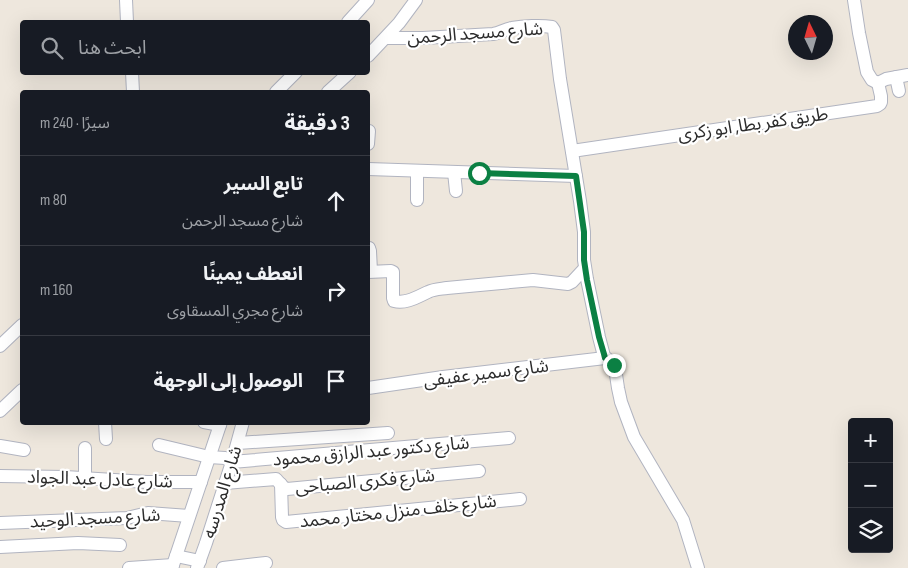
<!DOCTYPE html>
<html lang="ar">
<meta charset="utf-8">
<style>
body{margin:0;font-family:"Sofia Sans Condensed","Noto Sans Arabic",sans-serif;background:#242831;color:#f1f3f6;direction:rtl}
.controls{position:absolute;right:15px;bottom:15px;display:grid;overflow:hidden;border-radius:5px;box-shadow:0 5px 20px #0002}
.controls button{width:45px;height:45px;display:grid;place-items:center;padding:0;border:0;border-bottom:1px solid #363941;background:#171b24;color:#f1f3f6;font:25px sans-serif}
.compass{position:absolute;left:788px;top:15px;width:45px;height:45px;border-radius:50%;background:#171b24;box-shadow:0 5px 20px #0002;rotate:355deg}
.stop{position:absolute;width:15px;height:15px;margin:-11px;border:4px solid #0b8043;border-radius:50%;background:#fff}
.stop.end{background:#0b8043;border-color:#fff;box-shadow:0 1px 5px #0008}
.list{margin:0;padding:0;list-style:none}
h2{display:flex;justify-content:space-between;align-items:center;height:65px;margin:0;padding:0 20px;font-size:21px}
h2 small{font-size:16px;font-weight:400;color:#9ea1a6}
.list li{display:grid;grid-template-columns:32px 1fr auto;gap:15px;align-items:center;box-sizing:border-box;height:90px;padding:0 20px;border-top:1px solid #363941}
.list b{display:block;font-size:19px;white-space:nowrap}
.list p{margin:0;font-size:16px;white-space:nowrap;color:#9ea1a6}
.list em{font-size:16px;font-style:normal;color:#9ea1a6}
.icon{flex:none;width:28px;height:28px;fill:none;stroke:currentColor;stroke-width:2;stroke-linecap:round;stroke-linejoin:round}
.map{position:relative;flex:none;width:908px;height:568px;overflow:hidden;direction:ltr}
.search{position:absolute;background:#171b24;box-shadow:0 5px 20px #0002;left:20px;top:20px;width:350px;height:55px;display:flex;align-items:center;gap:12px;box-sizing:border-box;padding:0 18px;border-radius:5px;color:#9ea1a6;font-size:19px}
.panel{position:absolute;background:#171b24;box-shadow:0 5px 20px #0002;left:20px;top:90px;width:350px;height:335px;border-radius:5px;direction:rtl}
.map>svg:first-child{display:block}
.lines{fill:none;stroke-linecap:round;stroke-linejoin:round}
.minor-casing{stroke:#b1b4c0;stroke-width:14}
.minor{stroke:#fff;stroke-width:12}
.route{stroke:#0b8043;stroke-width:6}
.labels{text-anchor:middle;stroke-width:4.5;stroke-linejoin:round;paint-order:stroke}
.street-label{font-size:18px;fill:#2c2c2c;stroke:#fff}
</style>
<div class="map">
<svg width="908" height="568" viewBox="0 0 908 568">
<rect width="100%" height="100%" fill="#eee7dd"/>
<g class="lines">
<!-- minor casing -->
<g class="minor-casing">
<g id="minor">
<polyline points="126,0 127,22"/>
<polyline points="854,0 859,33 867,72 872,80 878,83"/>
<polyline points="348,22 368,0"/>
<path d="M386 38H423L493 34C500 33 505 29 512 28 523 26 541 25 552 27L554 30 560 79 580 201 584 232V260L587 279 599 337 604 356 612 363 615 368 618 388 621 402 634 437 683 520 698 568"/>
<polyline points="368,56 399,23 416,0"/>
<polyline points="132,72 133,92"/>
<polyline points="896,77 899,91"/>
<polyline points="276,92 296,72"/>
<polyline points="328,92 350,72"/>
<polyline points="368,144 369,131"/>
<polyline points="572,151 877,106 880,104 881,102 881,96 878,83 886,79 908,75"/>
<polyline points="368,169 576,176"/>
<polyline points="454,172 456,191"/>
<polyline points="417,200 417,171"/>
<polyline points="368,248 369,248 370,251 371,271"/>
<path d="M368 272 391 271 393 272V298L394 301C406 304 417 297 428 292 434 289 441 289 447 288L533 280 568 284 572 282 585 268"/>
<polyline points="0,346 22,325"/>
<polyline points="368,388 443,377 605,358"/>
<polyline points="0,411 22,390"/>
<polyline points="105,422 106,439"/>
<polyline points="204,422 220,425"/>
<polyline points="238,443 388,433"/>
<polyline points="159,445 209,457 225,458 232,462 509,438"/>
<polyline points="0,446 24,450"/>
<polyline points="0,476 65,477 147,482 201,482"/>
<polyline points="85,478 85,448"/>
<polyline points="225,483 276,479 283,487 287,489 479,471"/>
<polyline points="281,484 282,517 283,520 286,522 520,499"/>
<polyline points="0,523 127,518 148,513 189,516"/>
<polyline points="0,547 78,543 120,545"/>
<polyline points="176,556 200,561"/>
<polyline points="129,568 173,565"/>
<polyline points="172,568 221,422"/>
<polyline points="197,568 206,543 232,462 243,422"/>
<polyline points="223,568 266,563"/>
</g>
</g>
<!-- minor -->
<use href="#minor" class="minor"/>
</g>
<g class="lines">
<!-- route -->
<polyline class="route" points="479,173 576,176 584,232 584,260 587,280 599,337 604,354 605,358 614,365"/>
</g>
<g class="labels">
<!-- street labels -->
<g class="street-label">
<text transform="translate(475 33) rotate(-4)" y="6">شارع مسجد الرحمن</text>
<text transform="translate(753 124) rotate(-8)" y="6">طريق كفر بطا, ابو زكرى</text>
<text transform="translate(486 373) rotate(-7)" y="6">شارع سمير عفيفى</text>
<text transform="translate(371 451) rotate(-5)" y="6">شارع دكتور عبد الرازق محمود</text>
<text transform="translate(100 479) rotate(2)" y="6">شارع عادل عبد الجواد</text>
<text transform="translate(365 481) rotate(-5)" y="6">شارع فكرى الصباحى</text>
<text transform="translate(222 492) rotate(-73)" y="6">شارع المدرسه</text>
<text transform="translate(398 511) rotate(-6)" y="6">شارع خلف منزل مختار محمد</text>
<text transform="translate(95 518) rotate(-3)" y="6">شارع مسجد الوحيد</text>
</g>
</g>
</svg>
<div class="controls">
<button>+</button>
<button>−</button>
<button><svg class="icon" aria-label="layers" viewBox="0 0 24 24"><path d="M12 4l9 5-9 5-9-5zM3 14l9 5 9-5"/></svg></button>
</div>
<svg class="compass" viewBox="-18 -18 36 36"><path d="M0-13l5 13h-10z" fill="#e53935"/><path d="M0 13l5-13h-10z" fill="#9ea1a6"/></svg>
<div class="stop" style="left:479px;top:173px"></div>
<div class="stop end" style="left:614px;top:365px"></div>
<div class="search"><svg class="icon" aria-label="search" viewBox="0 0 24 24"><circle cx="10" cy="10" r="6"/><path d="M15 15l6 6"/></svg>ابحث هنا</div>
<section class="panel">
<h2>3 دقيقة<small>سيرًا · 240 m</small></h2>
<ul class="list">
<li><svg class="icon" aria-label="ahead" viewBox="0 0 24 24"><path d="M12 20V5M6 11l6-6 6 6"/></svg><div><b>تابع السير</b><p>شارع مسجد الرحمن</p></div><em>80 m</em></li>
<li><svg class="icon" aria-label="right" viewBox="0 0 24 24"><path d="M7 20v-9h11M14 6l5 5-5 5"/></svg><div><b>انعطف يمينًا</b><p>شارع مجري المسقاوى</p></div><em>160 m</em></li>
<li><svg class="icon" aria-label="arrive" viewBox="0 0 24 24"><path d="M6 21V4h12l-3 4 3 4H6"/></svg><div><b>الوصول إلى الوجهة</b></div></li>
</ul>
</section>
</div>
